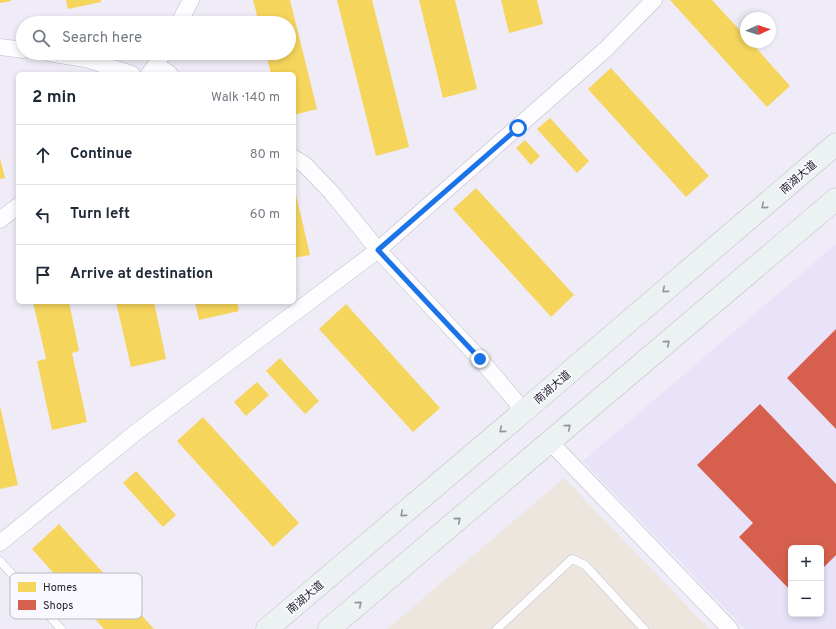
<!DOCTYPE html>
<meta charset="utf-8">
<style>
body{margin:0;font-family:Overpass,"Noto Sans SC",sans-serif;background:#f6f6f7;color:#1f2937}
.controls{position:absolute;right:12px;bottom:12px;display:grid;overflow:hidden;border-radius:6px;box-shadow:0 2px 6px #0003}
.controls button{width:36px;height:36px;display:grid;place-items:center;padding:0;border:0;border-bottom:1px solid #e0e1e3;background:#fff;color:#1f2937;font:20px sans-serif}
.compass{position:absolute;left:740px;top:12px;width:36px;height:36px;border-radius:50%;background:#fff;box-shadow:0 2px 6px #0003;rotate:87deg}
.stop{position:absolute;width:12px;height:12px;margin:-9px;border:3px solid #1a73e8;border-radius:50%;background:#fff}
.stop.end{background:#1a73e8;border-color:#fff;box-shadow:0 1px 4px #0008}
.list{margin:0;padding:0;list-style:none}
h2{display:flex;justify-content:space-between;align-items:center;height:52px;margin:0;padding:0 16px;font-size:17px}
h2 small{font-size:13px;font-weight:400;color:#747a83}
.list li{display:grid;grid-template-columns:26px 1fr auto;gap:12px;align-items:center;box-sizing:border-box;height:60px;padding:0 16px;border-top:1px solid #e0e1e3}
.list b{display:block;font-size:15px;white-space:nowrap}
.list em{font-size:13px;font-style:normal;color:#747a83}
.icon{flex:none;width:22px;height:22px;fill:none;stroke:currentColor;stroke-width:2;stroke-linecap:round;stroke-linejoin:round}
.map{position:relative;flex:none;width:836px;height:629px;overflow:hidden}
.search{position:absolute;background:#fff;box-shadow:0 2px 6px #0003;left:16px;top:16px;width:280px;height:44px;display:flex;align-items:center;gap:10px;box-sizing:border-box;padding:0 14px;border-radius:22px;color:#747a83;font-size:15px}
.panel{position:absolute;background:#fff;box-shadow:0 2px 6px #0003;left:16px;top:72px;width:280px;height:232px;border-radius:6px}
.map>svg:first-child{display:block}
.built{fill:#e8e3f9;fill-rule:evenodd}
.industrial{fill:#ece6df}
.homes{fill:#f6d55c}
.shops{fill:#d6604d}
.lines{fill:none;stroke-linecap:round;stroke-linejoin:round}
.lane-casing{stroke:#bfbcc7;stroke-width:9}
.street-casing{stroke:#bfbcc7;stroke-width:17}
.secondary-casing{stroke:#bfbcc7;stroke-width:23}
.lane{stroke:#fdfcfe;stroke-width:8}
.street{stroke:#fdfcfe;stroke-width:16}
.secondary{stroke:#ecf2f2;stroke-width:22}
.oneway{stroke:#92949a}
.route{stroke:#1a73e8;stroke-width:5}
.labels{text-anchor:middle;stroke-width:4;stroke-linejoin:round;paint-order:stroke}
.street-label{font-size:11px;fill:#25222e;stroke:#f9f8fe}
.key{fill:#f9f8fe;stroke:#b9b8c0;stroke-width:1}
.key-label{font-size:11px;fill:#25222e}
</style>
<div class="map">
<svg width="836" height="629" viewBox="0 0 836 629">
<rect width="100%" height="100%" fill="#efecf7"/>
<!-- built -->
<path class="built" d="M836 244V629H745L583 461ZM791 548H821V614H791Z"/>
<!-- industrial -->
<polygon class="industrial" points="564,478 709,629 387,629"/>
<!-- homes -->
<g class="homes">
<polygon points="0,0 11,0 11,1 0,3"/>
<polygon points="66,0 101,0 101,2 68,9"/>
<polygon points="253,0 290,0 317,109 294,115 294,74 271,74 266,53 289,53 289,23 259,23"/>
<polygon points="337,0 372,0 409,147 376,156"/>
<polygon points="419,0 455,0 477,89 443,98"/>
<polygon points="501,0 537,0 543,24 509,33"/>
<polygon points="670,0 712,0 746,37 746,42 751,42 790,86 767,107"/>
<polygon points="611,68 709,176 686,197 588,89"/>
<polygon points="550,118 589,161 577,173 537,129"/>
<polygon points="525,140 540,156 531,165 516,148"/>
<polygon points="0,158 5,178 0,179"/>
<polygon points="294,186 310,255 294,258"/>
<polygon points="476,188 574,295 551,317 453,209"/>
<polygon points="33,302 69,302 79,351 72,353 87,422 52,430 37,361 46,359"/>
<polygon points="116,302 154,302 166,359 131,367"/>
<polygon points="195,302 237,302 239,311 199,320"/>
<polygon points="346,304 440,408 413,432 319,329"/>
<polygon points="280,358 319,401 305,414 266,371"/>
<polygon points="257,382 269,395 246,416 234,402"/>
<polygon points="0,406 18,485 0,489"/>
<polygon points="203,417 299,523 273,547 177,441"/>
<polygon points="136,471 176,515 163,527 123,483"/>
<polygon points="59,524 154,629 104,629 32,549"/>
</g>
<!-- shops -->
<g class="shops">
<polygon points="836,329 836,429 787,378"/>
<polygon points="760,404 836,484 836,555 821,570 821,548 791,548 791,591 739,537 753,523 697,465"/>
</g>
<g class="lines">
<!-- lane casing -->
<g class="lane-casing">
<g id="lane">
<polyline points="0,561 61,629"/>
<polyline points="497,629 572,559 585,565 644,629"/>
</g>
</g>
<!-- street casing -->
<g class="street-casing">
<g id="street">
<polyline points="179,23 191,0"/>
<polyline points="0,47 23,50"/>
<polyline points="48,53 85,59 132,74"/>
<polyline points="156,65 170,74"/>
<polyline points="149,74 156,65 163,53"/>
<polyline points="294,158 304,164 331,192 378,250 480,359 524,411"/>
<polyline points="0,220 18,206"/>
<polyline points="550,442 730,629"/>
<polyline points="0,543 135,433 378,250 606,49 654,0"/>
</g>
</g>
<!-- secondary casing -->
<g class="secondary-casing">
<g id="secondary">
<polyline points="267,629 524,411 836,144"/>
<polyline points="329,629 836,199"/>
</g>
</g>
<!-- lane -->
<use href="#lane" class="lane"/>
<!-- street -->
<use href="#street" class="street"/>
<!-- secondary -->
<use href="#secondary" class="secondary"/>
</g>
<!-- one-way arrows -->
<defs><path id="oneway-chevron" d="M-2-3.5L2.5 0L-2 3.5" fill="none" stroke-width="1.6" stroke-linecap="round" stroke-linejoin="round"/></defs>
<g class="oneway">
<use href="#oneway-chevron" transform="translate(764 206) rotate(139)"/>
<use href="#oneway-chevron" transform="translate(665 290) rotate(139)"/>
<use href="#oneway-chevron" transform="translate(667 343) rotate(-40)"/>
<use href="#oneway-chevron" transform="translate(568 427) rotate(-40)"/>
<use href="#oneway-chevron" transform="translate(502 430) rotate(140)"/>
<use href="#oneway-chevron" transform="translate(403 514) rotate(140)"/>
<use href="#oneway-chevron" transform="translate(458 520) rotate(-40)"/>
<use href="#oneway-chevron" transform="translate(359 604) rotate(-40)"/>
</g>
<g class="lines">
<!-- route -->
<polyline class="route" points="480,359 378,250 518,128"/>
</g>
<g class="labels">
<!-- street labels -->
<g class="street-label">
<text transform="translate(798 177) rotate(-41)" y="4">南湖大道</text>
<text transform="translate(552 387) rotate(-41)" y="4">南湖大道</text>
<text transform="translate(305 597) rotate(-40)" y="4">南湖大道</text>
</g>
</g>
<!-- legend -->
<rect x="10" y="573" width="132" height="46" rx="6" class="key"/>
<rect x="18" y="582" width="18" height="10" fill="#f6d55c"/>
<rect x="18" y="600" width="18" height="10" fill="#d6604d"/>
<g class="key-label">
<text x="43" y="591">Homes</text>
<text x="43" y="609">Shops</text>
</g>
</svg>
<div class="controls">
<button>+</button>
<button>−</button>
</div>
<svg class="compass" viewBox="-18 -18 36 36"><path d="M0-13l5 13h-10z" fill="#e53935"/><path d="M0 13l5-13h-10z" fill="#747a83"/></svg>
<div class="stop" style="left:518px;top:128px"></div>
<div class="stop end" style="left:480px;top:359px"></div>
<div class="search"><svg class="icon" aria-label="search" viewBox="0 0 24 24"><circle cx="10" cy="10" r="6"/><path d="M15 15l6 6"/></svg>Search here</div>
<section class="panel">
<h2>2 min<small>Walk · 140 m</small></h2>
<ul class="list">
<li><svg class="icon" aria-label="ahead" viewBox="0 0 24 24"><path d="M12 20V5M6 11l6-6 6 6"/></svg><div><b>Continue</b></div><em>80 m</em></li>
<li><svg class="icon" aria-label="left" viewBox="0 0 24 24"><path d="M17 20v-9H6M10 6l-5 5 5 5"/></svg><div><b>Turn left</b></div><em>60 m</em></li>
<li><svg class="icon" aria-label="arrive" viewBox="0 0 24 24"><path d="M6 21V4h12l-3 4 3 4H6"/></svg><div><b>Arrive at destination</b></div></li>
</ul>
</section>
</div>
